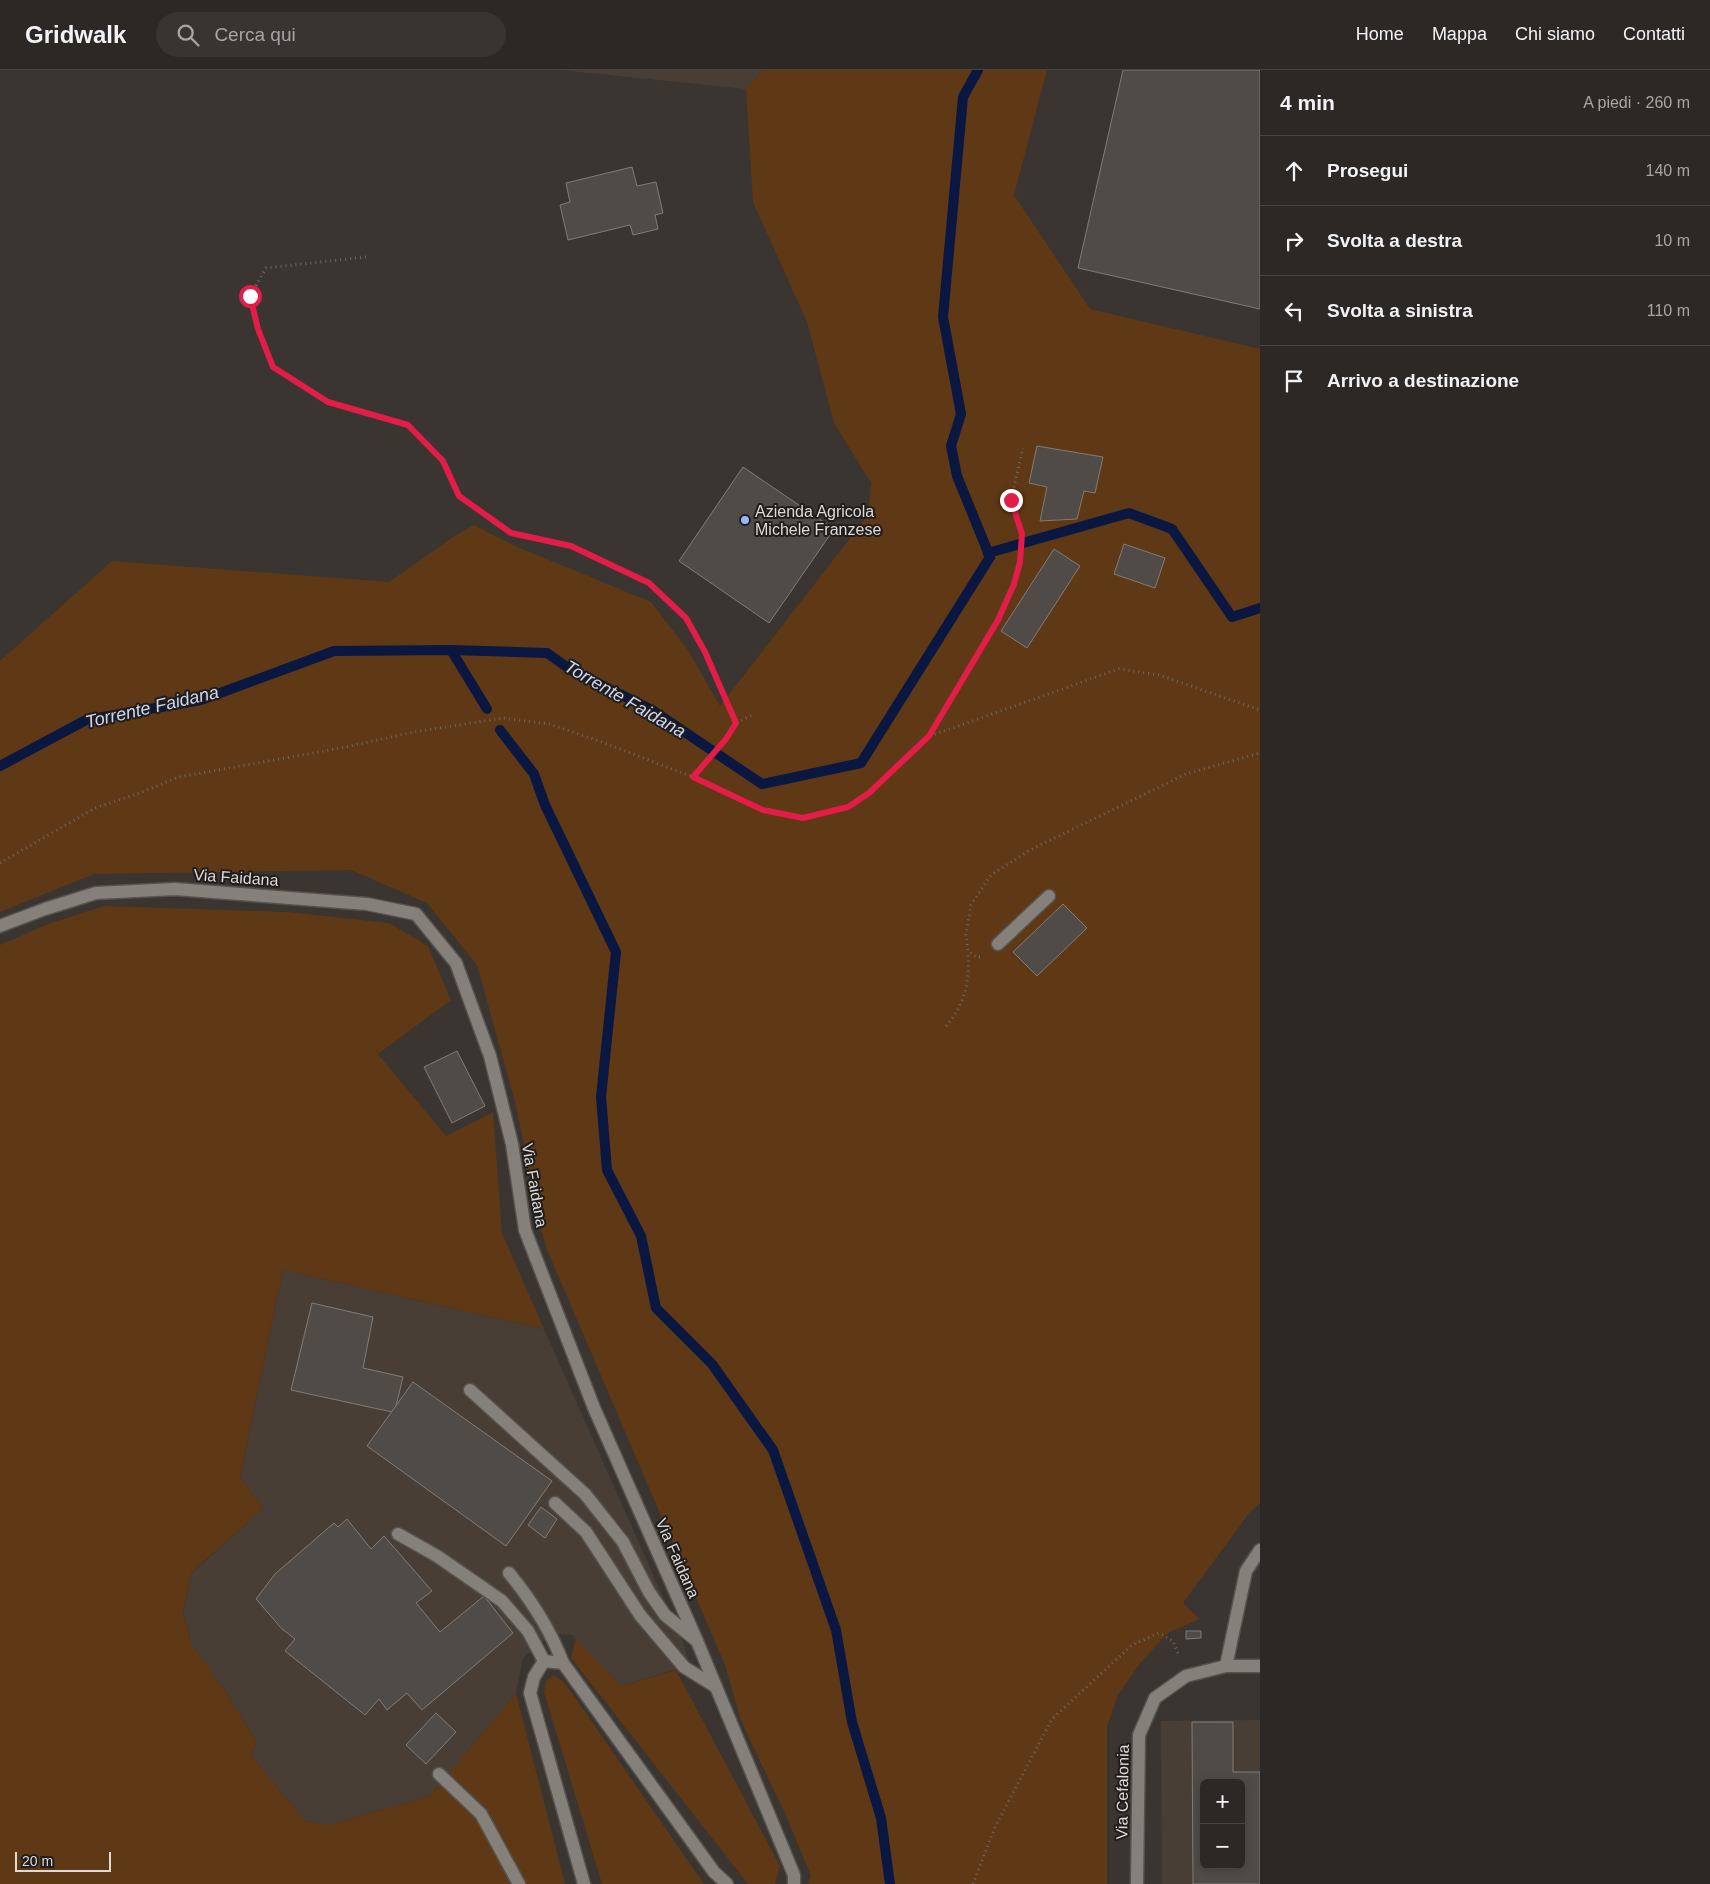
<!DOCTYPE html>
<html lang="it">
<meta charset="utf-8">
<style>
body{margin:0;font-family:Arial,sans-serif;background:#383432;color:#f1f3f6}
.controls{position:absolute;right:15px;bottom:15px;display:grid;overflow:hidden;border-radius:8px;box-shadow:0 2px 8px #0003}
.controls button{width:45px;height:45px;display:grid;place-items:center;padding:0;border:0;border-bottom:1px solid #484442;background:#2c2825;color:#f1f3f6;font:25px sans-serif}
.scale{position:absolute;left:15px;bottom:12px;width:96px;box-sizing:border-box;padding-left:5px;border:2px solid #dddad7;border-top:0;font-size:14px;line-height:18px;white-space:nowrap;color:#dddad7;-webkit-text-stroke:4px #201d1b;paint-order:stroke}
.stop{position:absolute;width:15px;height:15px;margin:-11px;border:4px solid #e11d48;border-radius:50%;background:#fff}
.stop.end{background:#e11d48;border-color:#fff;box-shadow:0 1px 5px #0008}
.list{margin:0;padding:0;list-style:none}
h2{display:flex;justify-content:space-between;align-items:center;height:65px;margin:0;padding:0 20px;font-size:21px}
h2 small{font-size:16px;font-weight:400;color:#a6a6a7}
.list li{display:grid;grid-template-columns:32px 1fr auto;gap:15px;align-items:center;box-sizing:border-box;height:70px;padding:0 20px;border-top:1px solid #484442}
.list b{display:block;font-size:19px;white-space:nowrap}
.list em{font-size:16px;font-style:normal;color:#a6a6a7}
.icon{flex:none;width:28px;height:28px;fill:none;stroke:currentColor;stroke-width:2;stroke-linecap:round;stroke-linejoin:round}
.map{position:relative;flex:none;width:1260px;height:1814px;overflow:hidden}
header{display:flex;align-items:center;gap:30px;box-sizing:border-box;height:70px;padding:0 25px;background:#2c2825;border-bottom:1px solid #484442}
header strong{font-size:24px}
nav{display:flex;gap:28px;margin-inline-start:auto;font-size:18px}
.search{width:350px;height:45px;background:#383432;display:flex;align-items:center;gap:12px;box-sizing:border-box;padding:0 18px;border-radius:28px;color:#a6a6a7;font-size:19px}
main{display:flex}
aside{flex:1;background:#2c2825}
.map>svg:first-child{display:block}
.built{fill:#483e36;fill-rule:evenodd}
.green{fill:#5f3815}
.lines{fill:none;stroke-linecap:round;stroke-linejoin:round}
.stream{stroke:#0a1741;stroke-width:10}
.building{fill:#504b47;stroke:#827c77;fill-rule:evenodd}
.service-casing{stroke:#56524e;stroke-width:15}
.minor-casing{stroke:#56524e;stroke-width:15}
.path{stroke:#6b6763;stroke-width:3;stroke-dasharray:1 4;stroke-linecap:butt}
.service{stroke:#86807b;stroke-width:12}
.minor{stroke:#86807b;stroke-width:12}
.route{stroke:#e11d48;stroke-width:6}
.poi-dot{fill:#97b6fd;stroke:#201d1b;stroke-width:2}
.labels{text-anchor:middle;stroke-width:4;stroke-linejoin:round;paint-order:stroke}
.poi-label{font-size:16px;fill:#dddad7;stroke:#201d1b;text-anchor:start}
.street-label{font-size:16px;fill:#dddad7;stroke:#201d1b}
.water-label{font-size:18px;font-style:italic;fill:#cad7f5;stroke:#201d1b}
</style>
<header>
<strong>Gridwalk</strong>
<div class="search"><svg class="icon" aria-label="search" viewBox="0 0 24 24"><circle cx="10" cy="10" r="6"/><path d="M15 15l6 6"/></svg>Cerca qui</div>
<nav><a>Home</a><a>Mappa</a><a>Chi siamo</a><a>Contatti</a></nav>
</header>
<main>
<div class="map">
<svg width="1260" height="1814" viewBox="0 0 1260 1814">
<rect width="100%" height="100%" fill="#3a3531"/>
<!-- built -->
<g class="built">
<polygon points="561,0 763,0 746,19"/>
<polygon points="283,1200 544,1259 683,1572 690,1595 621,1616 572,1565 552,1564 523,1588 516,1623 430,1726 329,1755 305,1751 251,1685 257,1672 224,1619 191,1573 183,1543 192,1503 263,1439 240,1407"/>
<path d="M1260 1650V1814H1162L1161 1651ZM1204 1713H1241V1795H1204Z"/>
</g>
<!-- green -->
<g class="green">
<polygon points="763,0 1047,0 1014,125 1090,239 1260,279 1260,1433 1250,1442 1183,1533 1200,1549 1168,1563 1141,1592 1118,1625 1107,1656 1107,1814 808,1814 811,1806 787,1748 741,1651 725,1595 545,1175 515,1032 477,895 427,833 351,800 94,804 0,842 0,591 112,491 389,512 456,465 474,455 515,476 651,532 688,580 720,636 868,445 871,413 834,353 807,252 753,132 746,19"/>
<polygon points="104,836 288,842 389,853 428,876 451,930 378,984 446,1066 493,1042 502,1163 544,1259 283,1200 240,1407 263,1439 192,1502 183,1543 191,1573 224,1619 257,1672 251,1685 305,1751 329,1755 430,1726 516,1623 565,1814 0,1814 0,875 48,854"/>
<polygon points="576,1568 621,1616 676,1600 780,1796 775,1814 748,1814 571,1588"/>
<polygon points="554,1605 565,1613 704,1814 602,1814 544,1622 546,1611"/>
</g>
<g class="lines">
<!-- stream -->
<g class="stream">
<polyline points="978,0 963,27 943,247 961,344 951,376 957,406 990,487"/>
<polyline points="451,580 487,639"/>
<polyline points="500,660 534,704 545,735 616,882 601,1027 607,1100 641,1166 656,1238 712,1294 773,1380 836,1560 852,1652 881,1748 890,1814"/>
<polyline points="0,696 86,650 201,630 334,581 451,580 547,583 571,600 652,640 762,714 861,693 990,487 988,483 1129,443 1172,459 1232,547 1260,538"/>
</g>
</g>
<!-- building -->
<g class="building">
<polygon points="1123,0 1260,0 1260,239 1078,198"/>
<polygon points="632,97 637,116 656,112 663,143 655,145 658,159 633,165 630,155 568,170 560,135 570,132 566,113"/>
<polygon points="1037,376 1103,387 1095,423 1084,421 1077,449 1040,451 1047,417 1029,413"/>
<polygon points="743,397 834,459 769,553 679,491"/>
<polygon points="1124,474 1165,488 1155,518 1114,504"/>
<polygon points="1054,479 1080,496 1027,578 1001,561"/>
<polygon points="1063,834 1087,858 1037,906 1013,882"/>
<polygon points="457,981 485,1036 452,1053 424,997"/>
<polygon points="312,1233 373,1247 363,1298 403,1307 396,1336 392,1342 291,1320"/>
<polygon points="413,1312 552,1411 506,1476 367,1376"/>
<polygon points="541,1437 557,1449 545,1468 528,1455"/>
<polygon points="347,1449 371,1479 384,1466 432,1521 416,1533 440,1562 484,1526 513,1563 422,1640 407,1623 387,1640 379,1629 365,1645 285,1581 295,1569 282,1559 256,1529 275,1504 334,1453 338,1457"/>
<polygon points="1186,1561 1201,1561 1201,1568 1186,1569"/>
<polygon points="436,1643 456,1662 426,1694 406,1675"/>
<path d="M1192 1652H1233V1702H1260V1814H1193ZM1204 1713H1241V1795H1204Z"/>
</g>
<g class="lines">
<!-- service casing -->
<g class="service-casing">
<g id="service">
<polyline points="998,874 1049,826"/>
<polyline points="470,1320 585,1424 623,1472 649,1522 665,1545 697,1571"/>
<polyline points="555,1433 586,1462 640,1545 684,1597 716,1617"/>
<polyline points="398,1464 437,1486 502,1531 528,1561 544,1591"/>
<path d="M509 1503C532 1531 550 1559 563 1593"/>
<polyline points="439,1704 481,1744 519,1814"/>
</g>
</g>
<!-- minor casing -->
<g class="minor-casing">
<g id="minor">
<polyline points="0,856 45,839 96,823 175,819 367,834 416,844 456,893 490,986 512,1074 525,1160 594,1338 697,1571 794,1805 794,1814"/>
<polyline points="1226,1596 1246,1501 1260,1480"/>
<polyline points="584,1814 530,1623 534,1607 544,1591 563,1593 714,1802 727,1814"/>
<polyline points="1137,1814 1139,1665 1155,1628 1186,1606 1226,1596 1260,1596"/>
</g>
</g>
<!-- path -->
<g class="path">
<polyline points="366,187 266,198 250,226 258,259 273,297 328,332 408,355 443,391 459,426 511,463 571,476 649,513 686,548 705,583 736,653"/>
<polyline points="930,666 1119,599 1159,605 1260,640"/>
<polyline points="693,707 726,669 736,653 754,644"/>
<polyline points="0,793 95,738 137,724 179,707 341,678 414,662 503,648 549,654 602,672 693,707 763,740 803,748 848,737 869,723 929,666 998,550 1014,514 1020,493 1022,464 1011,430 1023,378"/>
<polyline points="980,887 976,887 968,881 966,865 971,835 991,805 1030,780 1186,704 1260,683"/>
<path d="M946 956C965 935 970 910 968 882"/>
<polyline points="973,1814 995,1757 1052,1649 1132,1575 1159,1563 1173,1571 1179,1586"/>
</g>
<!-- service -->
<use href="#service" class="service"/>
<!-- minor -->
<use href="#minor" class="minor"/>
</g>
<g class="lines">
<!-- route -->
<polyline class="route" points="250,226 258,259 273,297 328,332 408,355 443,391 459,426 511,463 571,476 649,513 686,548 705,582 736,653 726,669 693,707 763,740 803,748 848,737 869,723 929,666 998,550 1014,514 1020,492 1022,464 1011,430"/>
</g>
<!-- markers -->
<circle class="poi-dot" cx="745" cy="450" r="5"/>
<g class="labels">
<!-- poi labels -->
<g class="poi-label">
<text x="755" y="447">Azienda Agricola<tspan x="755" dy="18">Michele Franzese</tspan></text>
</g>
<!-- street labels -->
<g class="street-label">
<text transform="translate(236 807) rotate(4)" y="6">Via Faidana</text>
<text transform="translate(535 1115) rotate(80)" y="6">Via Faidana</text>
<text transform="translate(678 1488) rotate(66)" y="6">Via Faidana</text>
<text transform="translate(1122 1722) rotate(-89)" y="6">Via Cefalonia</text>
</g>
<!-- water labels -->
<g class="water-label">
<text transform="translate(625 629) rotate(30)" y="6">Torrente Faidana</text>
<text transform="translate(152 637) rotate(-13)" y="6">Torrente Faidana</text>
</g>
</g>
</svg>
<div class="controls">
<button>+</button>
<button>−</button>
</div>
<div class="scale">20 m</div>
<div class="stop" style="left:250px;top:226px"></div>
<div class="stop end" style="left:1011px;top:430px"></div>
</div>
<aside>
<h2>4 min<small>A piedi · 260 m</small></h2>
<ul class="list">
<li><svg class="icon" aria-label="ahead" viewBox="0 0 24 24"><path d="M12 20V5M6 11l6-6 6 6"/></svg><div><b>Prosegui</b></div><em>140 m</em></li>
<li><svg class="icon" aria-label="right" viewBox="0 0 24 24"><path d="M7 20v-9h11M14 6l5 5-5 5"/></svg><div><b>Svolta a destra</b></div><em>10 m</em></li>
<li><svg class="icon" aria-label="left" viewBox="0 0 24 24"><path d="M17 20v-9H6M10 6l-5 5 5 5"/></svg><div><b>Svolta a sinistra</b></div><em>110 m</em></li>
<li><svg class="icon" aria-label="arrive" viewBox="0 0 24 24"><path d="M6 21V4h12l-3 4 3 4H6"/></svg><div><b>Arrivo a destinazione</b></div></li>
</ul>
</aside>
</main>
